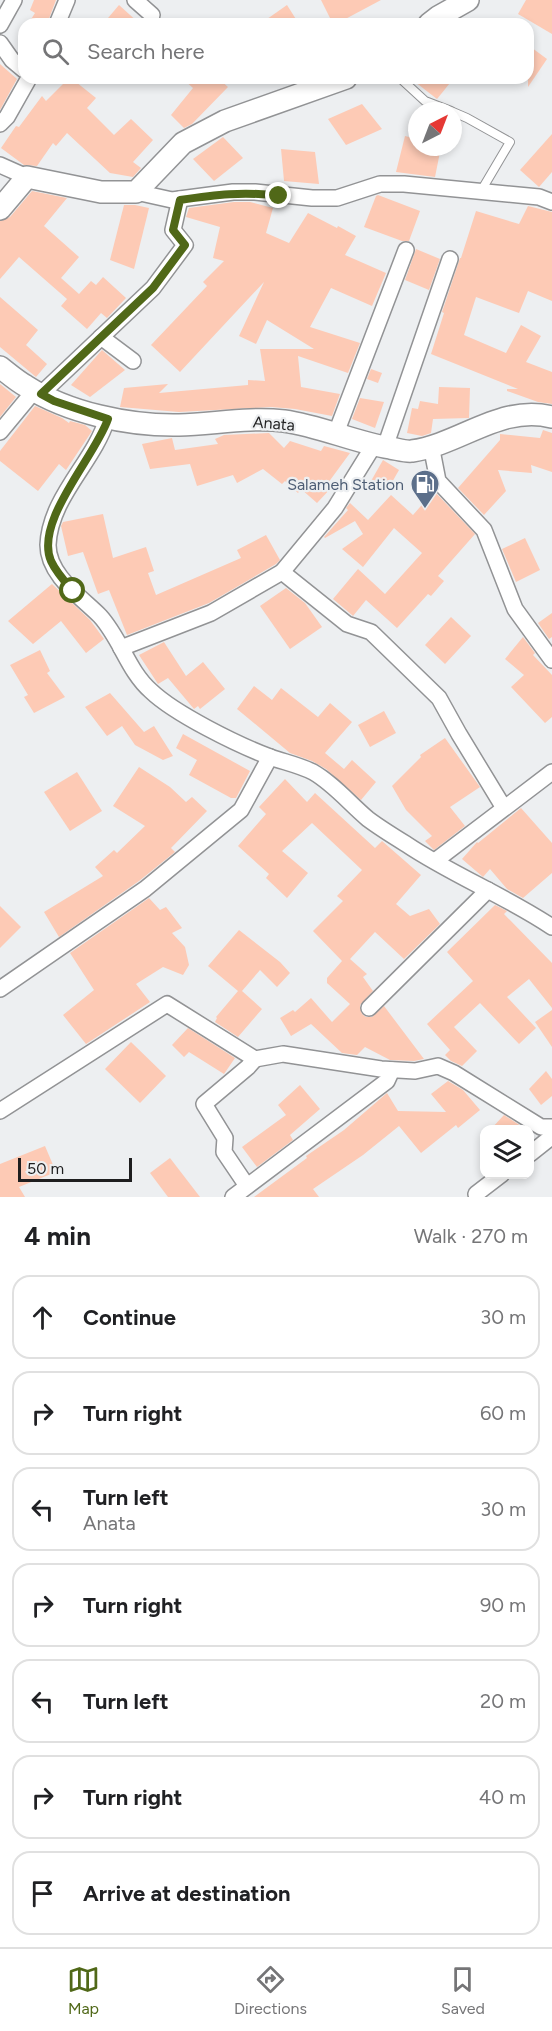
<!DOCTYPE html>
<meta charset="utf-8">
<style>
body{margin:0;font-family:Figtree,sans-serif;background:#f6f6f6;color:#202124}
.controls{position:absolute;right:18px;bottom:18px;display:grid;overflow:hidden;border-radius:12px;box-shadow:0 3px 9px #0003}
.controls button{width:54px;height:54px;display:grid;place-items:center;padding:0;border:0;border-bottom:2px solid #e0e0e0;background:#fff;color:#202124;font:30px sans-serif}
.compass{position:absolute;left:408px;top:102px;width:54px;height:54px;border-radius:50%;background:#fff;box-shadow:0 3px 9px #0003;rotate:42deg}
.scale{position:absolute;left:18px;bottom:15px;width:114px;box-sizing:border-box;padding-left:6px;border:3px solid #1e1e1f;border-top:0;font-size:16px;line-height:21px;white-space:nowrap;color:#1e1e1f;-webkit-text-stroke:4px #edeff1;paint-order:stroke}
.stop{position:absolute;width:18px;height:18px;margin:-14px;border:4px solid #506818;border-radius:50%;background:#fff}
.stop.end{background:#506818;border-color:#fff;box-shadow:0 2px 6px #0008}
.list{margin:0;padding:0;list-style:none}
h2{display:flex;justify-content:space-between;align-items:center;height:78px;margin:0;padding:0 24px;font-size:26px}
h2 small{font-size:20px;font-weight:400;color:#757577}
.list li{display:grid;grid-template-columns:39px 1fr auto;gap:18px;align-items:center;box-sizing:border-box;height:84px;margin:0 12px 12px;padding:0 12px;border:2px solid #e0e0e0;border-radius:18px}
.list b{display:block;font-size:22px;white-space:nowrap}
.list p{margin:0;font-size:20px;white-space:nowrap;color:#757577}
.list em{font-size:20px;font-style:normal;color:#757577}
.icon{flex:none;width:33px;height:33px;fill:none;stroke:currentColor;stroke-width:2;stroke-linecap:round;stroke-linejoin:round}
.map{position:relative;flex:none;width:552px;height:1197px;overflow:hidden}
.search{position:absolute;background:#fff;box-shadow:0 3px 9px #0003;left:18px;right:18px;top:18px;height:66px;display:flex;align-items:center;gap:15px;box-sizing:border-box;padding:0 21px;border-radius:18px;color:#757577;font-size:22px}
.sheet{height:750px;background:#fff}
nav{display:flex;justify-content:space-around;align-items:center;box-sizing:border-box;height:84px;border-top:2px solid #e0e0e0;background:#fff;font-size:16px;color:#757577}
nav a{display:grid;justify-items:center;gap:3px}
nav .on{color:#506818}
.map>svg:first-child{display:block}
.building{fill:#fdcab5}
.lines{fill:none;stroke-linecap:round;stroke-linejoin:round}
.lane-casing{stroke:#929395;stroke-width:10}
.street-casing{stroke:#929395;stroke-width:18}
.secondary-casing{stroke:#929395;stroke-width:24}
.lane{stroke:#fff;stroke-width:8}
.street{stroke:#fff;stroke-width:15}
.secondary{stroke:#fff;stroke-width:21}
.route{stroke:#506818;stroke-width:8}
.labels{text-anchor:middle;stroke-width:4.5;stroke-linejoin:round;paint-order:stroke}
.street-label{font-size:16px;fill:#1e1e1f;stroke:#edeff1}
.service-label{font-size:16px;fill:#4e5e75;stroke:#edeff1;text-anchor:end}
</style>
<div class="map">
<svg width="552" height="1197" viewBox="0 0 552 1197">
<rect width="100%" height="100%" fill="#edeff1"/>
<!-- building -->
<g class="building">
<polygon points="34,0 56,0 47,24 28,24 35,13 30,10"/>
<polygon points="321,0 381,0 336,24 333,24"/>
<polygon points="526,0 552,0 552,34 518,14"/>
<polygon points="119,5 140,24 103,24"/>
<polygon points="287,5 299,24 260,24"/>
<polygon points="528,45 547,59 528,87"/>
<polygon points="0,64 17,79 0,110"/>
<polygon points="69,78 71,78 96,98 87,108 114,135 131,119 153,140 133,162 141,168 133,177 110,173 67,133 56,146 53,143 37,166 24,165 1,148 16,126 19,127 42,96 46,101"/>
<polygon points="182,78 218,78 228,87 192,124 184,128 171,115 193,88"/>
<polygon points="410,78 454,78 437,99"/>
<polygon points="362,104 382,129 346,145 328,119"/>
<polygon points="552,134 552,172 539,187 520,170"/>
<polygon points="405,136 417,139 417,147 441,147 435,177 396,172"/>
<polygon points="223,137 243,158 214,181 193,159"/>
<polygon points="281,149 315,152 319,184 284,181"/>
<polygon points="32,191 67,198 44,226 79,257 61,278 79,294 91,281 96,285 103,277 126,298 107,318 101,313 87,329 61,306 67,299 19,257 0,279 0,221 10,217"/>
<polygon points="378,195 420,211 409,241 402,241 364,227 376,196"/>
<polygon points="234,202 250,202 273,208 266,233 289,243 308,213 337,228 338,226 356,236 345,255 386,273 372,306 331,288 310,327 360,343 348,373 298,356 301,387 340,394 332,416 295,409 271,407 179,412 120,407 124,388 168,384 159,393 248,385 248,380 265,381 260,349 314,349 267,320 256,344 239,336 264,282 180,372 151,345 207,286 203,282 224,261 213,258 220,227 186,217 189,208"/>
<polygon points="124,205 135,205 149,208 134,269 110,260"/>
<polygon points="528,206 552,212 552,301 528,291 519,313 476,297 464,335 506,353 521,325 541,336 526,362 552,372 552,404 538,402 507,391 507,389 518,389 431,354 444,313 442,312 460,258 461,258 476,211 519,224"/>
<polygon points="416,249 440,259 429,290 405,280"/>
<polygon points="0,297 38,330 26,345 47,364 36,377 0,347"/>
<polygon points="102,350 125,370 90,397 71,385"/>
<polygon points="371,369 382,373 378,383 367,379"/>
<polygon points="0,384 16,397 0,417"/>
<polygon points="439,387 470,388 469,418 433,419 431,433 422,436 407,433 412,408 418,409 420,401 438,404"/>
<polygon points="360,398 384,402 375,428 352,419"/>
<polygon points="35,406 62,418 69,423 70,421 85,425 92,431 66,470 59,464 38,491 0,461 0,451"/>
<polygon points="543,430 552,433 552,472 531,465 532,473 498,470 506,491 484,515 458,488 500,440 500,434 540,438"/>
<polygon points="269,433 284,448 290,441 321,451 324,446 350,453 328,483 332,487 317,503 301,489 298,493 285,481 282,484 263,469 237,483 233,475 197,486 190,464 150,469 142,444 172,438 175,450 218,444 215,439 224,435"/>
<polygon points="383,460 399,470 387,491 371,481"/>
<polygon points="434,491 475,534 438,576 444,581 431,596 428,594 397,628 366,600 353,616 352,615 333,599 358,569 385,594 422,553 394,528 363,567 342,549 363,534 355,521 325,538 324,537 348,510 346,508 350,503 368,520 391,495 413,515"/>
<polygon points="103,514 113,558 146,547 154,571 148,573 156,595 241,558 237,550 266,535 280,560 276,564 209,603 127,635 109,590 98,594 83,552 68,556 61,526 63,522"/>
<polygon points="525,538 540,570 516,582 502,549"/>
<polygon points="52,584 90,620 104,639 86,653 61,621 33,644 8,621"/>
<polygon points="286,588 305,603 322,627 290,649 260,606"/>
<polygon points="552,613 552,637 549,639 538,623"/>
<polygon points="451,617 471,636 445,664 425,645"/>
<polygon points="523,637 535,653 533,655 552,675 552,717 545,723 511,687 524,675 505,659"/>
<polygon points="164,642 186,676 203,662 225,689 200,709 198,706 194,709 168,678 158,684 139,655"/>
<polygon points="40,650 50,671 47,673 65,697 34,713 24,697 28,695 10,665"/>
<polygon points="254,686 272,700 281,688 318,717 330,703 352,722 325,753 344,769 352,760 376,782 361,800 326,769 312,761 290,753 237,709"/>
<polygon points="110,693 144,732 154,726 173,756 163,760 135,745 122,726 107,736 85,707"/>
<polygon points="384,711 396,733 370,747 358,725"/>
<polygon points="183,734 250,771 236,798 231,798 189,775 197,760 176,748"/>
<polygon points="445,738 480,787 450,807 465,826 434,850 425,841 432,836 406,810 392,786 421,757 420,755"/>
<polygon points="139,767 170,787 186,802 192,797 207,811 171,848 175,852 139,881 59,937 44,912 103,876 95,867 114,850 117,853 145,826 113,806"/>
<polygon points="77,772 102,811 70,831 44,792"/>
<polygon points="285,779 307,802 315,793 375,848 382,841 421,875 396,904 410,916 429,909 440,924 404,959 375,932 350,959 367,974 363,977 373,991 360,1005 362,1014 366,1017 372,1017 384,1006 424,1059 414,1061 390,1060 365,1047 357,1055 342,1053 311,1024 291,1036 280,1018 293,1010 295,1012 311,998 332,1022 350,1004 327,983 327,978 342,961 313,931 343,901 337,896 362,870 312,823 282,851 308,873 287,898 266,878 269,874 238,846 266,814 259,807"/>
<polygon points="521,808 552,843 552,873 523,898 507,889 490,869 483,877 462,859 477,842 478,843"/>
<polygon points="149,898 160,910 166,907 182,928 172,933 185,947 189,965 183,975 163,967 136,984 150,1002 86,1044 63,1015 94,990 70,953"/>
<polygon points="495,905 507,911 504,914 552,963 552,1008 529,979 507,997 536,1028 519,1044 480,1003 454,1027 477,1051 462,1066 451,1061 445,1055 450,1050 427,1024 473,981 447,952"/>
<polygon points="0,906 21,927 0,948"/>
<polygon points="239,930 280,962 290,973 277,987 260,970 242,991 262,1009 238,1037 215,1022 217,1018 216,1017 238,991 208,966"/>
<polygon points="552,1010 552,1047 535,1022"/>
<polygon points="188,1028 235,1058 224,1074 189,1052 184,1057 172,1045"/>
<polygon points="131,1042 166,1076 140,1103 105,1069"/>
<polygon points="546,1071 552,1079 552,1096 541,1105 529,1089"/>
<polygon points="448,1081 463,1090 480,1110 458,1128 456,1125 421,1153 399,1126 363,1155 313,1189 319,1197 254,1197 307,1158 306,1156 344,1130 387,1093 398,1111 446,1112 431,1094"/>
<polygon points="300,1085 320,1109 290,1135 293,1140 257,1167 242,1147 286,1115 278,1105"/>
<polygon points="504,1115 527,1130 490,1130"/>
<polygon points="45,1146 56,1172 19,1187 25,1197 0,1197 0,1164"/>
<polygon points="170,1158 200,1197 168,1197 150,1173"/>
</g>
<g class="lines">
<!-- lane casing -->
<g class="lane-casing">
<g id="lane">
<polyline points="400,78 425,101 451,111"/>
<polyline points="453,112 467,118 510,142 481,191"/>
</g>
</g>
<!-- street casing -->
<g class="street-casing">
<g id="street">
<polyline points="135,0 152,15"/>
<polyline points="57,24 67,0"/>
<polyline points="0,25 14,0"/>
<polyline points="0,43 12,60 24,70"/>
<polyline points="0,124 7,117 29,78"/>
<polyline points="0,165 27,177"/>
<polyline points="136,192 172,200 233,192 255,192 312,198 337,198 380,184 404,184 539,197 552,202"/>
<polyline points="101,337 133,361"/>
<polyline points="41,394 153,288 185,245 173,230 180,199"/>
<path d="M107 419C94 462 50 497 48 545 48 575 81 597 100 616 121 639 128 671 151 691 175 714 238 745 270 757 284 762 299 765 313 772 334 784 349 803 368 819 380 828 393 836 406 844 452 875 506 896 552 927"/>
<polyline points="0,432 34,391"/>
<polyline points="336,433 406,250"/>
<polyline points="431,445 438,481 484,530 515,609 552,660"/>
<polyline points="385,447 450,259"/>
<polyline points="282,572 347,624 371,632 439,698 459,734 504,808"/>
<polyline points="121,648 211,613 282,572 335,508 374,445"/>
<polyline points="435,861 552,772"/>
<polyline points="0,989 145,889 241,810 270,757"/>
<polyline points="369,1008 488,890"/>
<polyline points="0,1111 167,1004 255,1059 283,1054 381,1069 415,1071 438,1066 454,1073 541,1127 552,1127"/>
<polyline points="530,1154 550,1138 552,1130"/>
<polyline points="247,1186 224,1152 225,1138 204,1104 248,1067 255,1059"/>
<polyline points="476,1194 502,1174"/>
<polyline points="233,1197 387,1081 392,1070"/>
</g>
</g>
<!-- secondary casing -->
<g class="secondary-casing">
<g id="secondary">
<polyline points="429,24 438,17 468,0"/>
<polyline points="0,209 27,177 101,192 136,192 183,143 225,121 346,78"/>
<path d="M0 367C9 374 17 381 26 386 68 413 129 426 179 425 214 424 249 417 284 421 320 426 354 442 390 448 397 449 406 452 412 451 461 444 501 404 552 417"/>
</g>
</g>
<!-- lane -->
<use href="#lane" class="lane"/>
<!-- street -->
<use href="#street" class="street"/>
<!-- secondary -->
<use href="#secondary" class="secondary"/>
</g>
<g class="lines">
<!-- route -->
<path class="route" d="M73 591C65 582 56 572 51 561 34 521 95 457 108 419L54 401 41 394 153 288 185 245 173 230 180 200C214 195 244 191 279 196"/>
</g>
<!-- icons -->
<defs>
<g id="fuel-pin" transform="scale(1.5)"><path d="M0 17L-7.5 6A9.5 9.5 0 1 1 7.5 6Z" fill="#5c6f8a" stroke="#edeff1"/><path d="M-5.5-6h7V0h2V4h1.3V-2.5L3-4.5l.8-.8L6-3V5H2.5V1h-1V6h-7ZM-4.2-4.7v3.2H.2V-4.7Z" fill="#fff"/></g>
</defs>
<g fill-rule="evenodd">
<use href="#fuel-pin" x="425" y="484"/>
</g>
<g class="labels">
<!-- street labels -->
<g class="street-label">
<text transform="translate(274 423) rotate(5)" y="6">Anata</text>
</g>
<!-- service labels -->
<g class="service-label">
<text x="404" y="490">Salameh Station</text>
</g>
</g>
</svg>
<div class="controls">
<button><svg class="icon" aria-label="layers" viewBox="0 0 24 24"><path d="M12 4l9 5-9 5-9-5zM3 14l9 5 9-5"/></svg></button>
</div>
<svg class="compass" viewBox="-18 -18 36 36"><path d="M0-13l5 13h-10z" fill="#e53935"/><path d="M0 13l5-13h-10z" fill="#757577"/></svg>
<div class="scale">50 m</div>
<div class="stop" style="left:73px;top:591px"></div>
<div class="stop end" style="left:279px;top:196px"></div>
<div class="search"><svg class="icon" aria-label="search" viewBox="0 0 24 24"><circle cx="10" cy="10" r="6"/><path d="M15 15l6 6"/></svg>Search here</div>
</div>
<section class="sheet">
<h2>4 min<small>Walk · 270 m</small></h2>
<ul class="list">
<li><svg class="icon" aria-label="ahead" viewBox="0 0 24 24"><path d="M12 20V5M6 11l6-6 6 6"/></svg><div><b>Continue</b></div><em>30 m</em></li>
<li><svg class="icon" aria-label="right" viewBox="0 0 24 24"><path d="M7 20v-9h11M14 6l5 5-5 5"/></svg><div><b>Turn right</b></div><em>60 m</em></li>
<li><svg class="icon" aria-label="left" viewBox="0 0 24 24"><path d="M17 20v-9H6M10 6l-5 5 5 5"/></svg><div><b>Turn left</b><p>Anata</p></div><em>30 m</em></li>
<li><svg class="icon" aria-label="right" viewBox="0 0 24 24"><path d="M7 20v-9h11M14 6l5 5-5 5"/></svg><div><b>Turn right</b></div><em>90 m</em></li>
<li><svg class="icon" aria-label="left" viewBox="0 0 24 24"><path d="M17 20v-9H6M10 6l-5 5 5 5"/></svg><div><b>Turn left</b></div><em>20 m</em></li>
<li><svg class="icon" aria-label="right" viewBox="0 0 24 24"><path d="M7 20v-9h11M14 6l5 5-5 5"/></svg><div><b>Turn right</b></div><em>40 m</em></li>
<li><svg class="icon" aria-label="arrive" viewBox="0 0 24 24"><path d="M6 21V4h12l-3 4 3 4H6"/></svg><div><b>Arrive at destination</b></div></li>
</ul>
</section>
<nav>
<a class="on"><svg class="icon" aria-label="map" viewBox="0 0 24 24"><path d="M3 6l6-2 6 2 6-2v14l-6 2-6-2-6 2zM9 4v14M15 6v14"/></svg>Map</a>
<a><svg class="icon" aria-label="directions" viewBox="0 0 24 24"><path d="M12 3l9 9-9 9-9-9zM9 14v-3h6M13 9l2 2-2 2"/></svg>Directions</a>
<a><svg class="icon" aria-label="saved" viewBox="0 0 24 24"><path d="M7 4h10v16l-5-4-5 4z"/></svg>Saved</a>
</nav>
